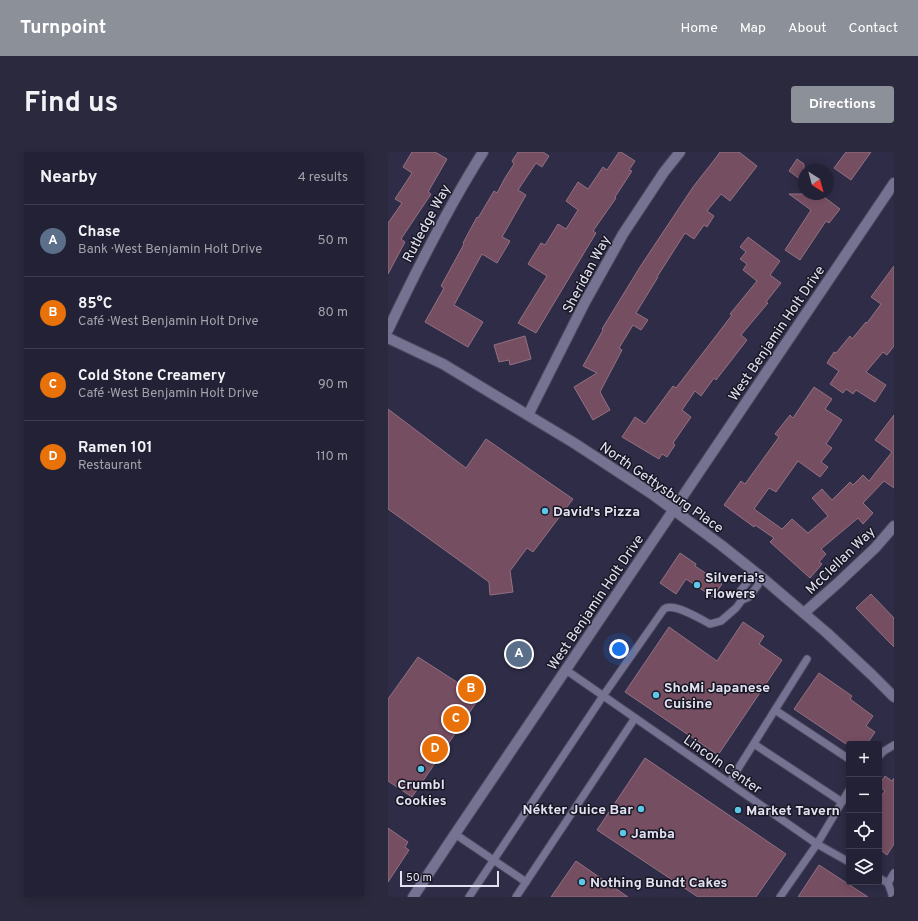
<!DOCTYPE html>
<meta charset="utf-8">
<style>
body{margin:0;font-family:Overpass,sans-serif;background:#2b293d;color:#f1f3f6}
.controls{position:absolute;right:12px;bottom:12px;display:grid;overflow:hidden;border-radius:4px;box-shadow:0 2px 10px #0003}
.controls button{width:36px;height:36px;display:grid;place-items:center;padding:0;border:0;border-bottom:1px solid #403e50;background:#232135;color:#f1f3f6;font:20px sans-serif}
.compass{position:absolute;left:410px;top:12px;width:36px;height:36px;border-radius:50%;background:#232135;box-shadow:0 2px 10px #0003;rotate:144deg}
.scale{position:absolute;left:12px;bottom:10px;width:99px;box-sizing:border-box;padding-left:4px;border:2px solid #e3e2f3;border-top:0;font-size:11px;line-height:14px;white-space:nowrap;color:#e3e2f3;-webkit-text-stroke:3px #181723;paint-order:stroke}
.you{position:absolute;left:231px;top:497px;width:14px;height:14px;margin:-10px;border:3px solid #fff;border-radius:50%;background:#1a73e8;box-shadow:0 0 0 6px #1a73e833}
.badge{display:grid;place-items:center;width:26px;height:26px;border-radius:50%;background:#8c9099;color:#fff;font-size:13px;font-weight:700}
.pin{position:absolute;translate:-50% -50%;border:2px solid #fff;box-shadow:0 1px 4px #0006}
.list{margin:0;padding:0;list-style:none}
h2{display:flex;justify-content:space-between;align-items:center;height:52px;margin:0;padding:0 16px;font-size:17px}
h2 small{font-size:13px;font-weight:400;color:#a3a3ad}
.list li{display:grid;grid-template-columns:26px 1fr auto;gap:12px;align-items:center;box-sizing:border-box;height:72px;padding:0 16px;border-top:1px solid #403e50}
.list b{display:block;font-size:15px;white-space:nowrap}
.list p{margin:0;font-size:13px;white-space:nowrap;color:#a3a3ad}
.list em{font-size:13px;font-style:normal;color:#a3a3ad}
.icon{flex:none;width:22px;height:22px;fill:none;stroke:currentColor;stroke-width:2;stroke-linecap:round;stroke-linejoin:round}
.map{position:relative;flex:none;width:506px;height:745px;overflow:hidden;border-radius:4px}
header{display:flex;align-items:center;gap:24px;box-sizing:border-box;height:56px;padding:0 20px;background:#8c9099;color:#fff}
header strong{font-size:19px}
nav{display:flex;gap:22px;margin-inline-start:auto;font-size:14px}
.intro{display:flex;align-items:center;justify-content:space-between;box-sizing:border-box;height:96px;padding:0 24px}
h1{margin:0;font-size:28px}
.button{padding:10px 18px;border-radius:4px;background:#8c9099;color:#fff;font-size:14px;font-weight:700}
main{display:flex;gap:24px;padding:0 24px}
aside{flex:1;background:#232135;border-radius:4px;box-shadow:0 2px 10px #0003}
.map>svg:first-child{display:block}
.building{fill:#764e62;stroke:#927181}
.lines{fill:none;stroke-linecap:round;stroke-linejoin:round}
.service-casing{stroke:#4d4a60;stroke-width:9}
.minor-casing{stroke:#4d4a60;stroke-width:12}
.secondary-casing{stroke:#4d4a60;stroke-width:12}
.service{stroke:#767392;stroke-width:7}
.minor{stroke:#767392;stroke-width:10}
.secondary{stroke:#767392;stroke-width:10}
.poi-dot{fill:#5cc7e8;stroke:#181723;stroke-width:1.5}
.labels{text-anchor:middle;stroke-width:3;stroke-linejoin:round;paint-order:stroke}
.street-label{font-size:14px;fill:#e3e2f3;stroke:#181723}
.poi-label{font-size:14px;font-weight:bold;fill:#e3e2f3;stroke:#181723;text-anchor:start}
</style>
<header>
<strong>Turnpoint</strong>
<nav><a>Home</a><a>Map</a><a>About</a><a>Contact</a></nav>
</header>
<div class="intro"><h1>Find us</h1><a class="button">Directions</a></div>
<main>
<aside>
<h2>Nearby<small>4 results</small></h2>
<ul class="list">
<li><span class="badge" style="background:#5c6f8a">A</span><div><b>Chase</b><p>Bank · West Benjamin Holt Drive</p></div><em>50 m</em></li>
<li><span class="badge" style="background:#e8710a">B</span><div><b>85°C</b><p>Café · West Benjamin Holt Drive</p></div><em>80 m</em></li>
<li><span class="badge" style="background:#e8710a">C</span><div><b>Cold Stone Creamery</b><p>Café · West Benjamin Holt Drive</p></div><em>90 m</em></li>
<li><span class="badge" style="background:#e8710a">D</span><div><b>Ramen 101</b><p>Restaurant</p></div><em>110 m</em></li>
</ul>
</aside>
<div class="map">
<svg width="506" height="745" viewBox="0 0 506 745">
<rect width="100%" height="100%" fill="#2f2c47"/>
<!-- building -->
<g class="building">
<polygon points="24,0 47,0 59,7 40,40 43,42 13,87 17,90 0,122 0,71 14,51 7,47 24,21 15,15"/>
<polygon points="130,0 155,0 161,4 154,15 148,11 130,38 138,43 114,85 122,89 109,111 94,102 66,153 95,170 80,195 37,170 56,136 53,134 76,92 75,91 89,65 90,66 106,39 109,41 117,26 126,12 124,9"/>
<polygon points="231,0 233,0 247,9 241,18 244,19 227,45 228,46 205,79 208,81 148,181 130,171 159,124 140,112 153,91 157,93 170,72 178,77 190,58 178,49 190,30 200,37 215,15 219,18"/>
<polygon points="332,0 351,0 369,14 342,49 333,42 319,59 326,64 319,75 316,73 306,87 297,81 269,125 270,125 248,161 260,168 253,178 245,173 231,196 234,198 212,240 222,258 205,268 186,235 209,221 195,214 215,178 214,177 252,115 305,35 327,7"/>
<polygon points="458,0 483,0 463,28 446,16"/>
<polygon points="409,7 416,12 416,30 401,19"/>
<polygon points="401,42 432,42 452,57 441,71 438,69 412,108 397,98 423,58"/>
<polygon points="360,85 392,109 382,123 393,131 378,150 380,151 353,183 359,188 328,228 326,226 313,244 307,239 294,258 303,265 285,291 287,293 279,305 274,302 271,307 234,285 247,265 257,272 285,234 288,236 344,163 342,162 369,129 355,118 359,112 352,107 358,100 352,95"/>
<polygon points="506,114 506,194 499,203 495,200 478,220 498,233 487,250 468,238 465,242 458,237 455,241 442,232 451,219 439,211 446,200 448,201 462,184 464,187 478,170 479,171 493,152 483,145"/>
<polygon points="137,184 143,207 122,213 121,208 111,210 106,193"/>
<polygon points="426,235 444,247 437,257 454,268 438,292 444,296 433,310 440,315 432,325 410,309 388,340 381,336 366,357 394,377 404,367 420,381 440,364 424,346 434,337 444,348 462,330 465,333 475,323 481,329 504,300 487,288 506,263 506,336 496,329 475,351 485,361 475,372 470,366 433,397 438,402 431,410 434,412 422,426 382,390 386,386 367,373 366,375 336,353 353,329 357,332 391,285 387,282 402,263 405,266"/>
<polygon points="0,257 78,316 98,287 185,347 145,400 139,396 122,419 125,440 102,443 101,430 0,357"/>
<polygon points="292,401 308,412 307,414 334,432 325,445 298,427 288,442 272,431"/>
<polygon points="483,442 506,466 506,495 468,456"/>
<polygon points="355,470 376,484 371,492 394,508 330,603 237,540 281,475 329,509"/>
<polygon points="30,505 92,545 24,645 0,629 0,547"/>
<polygon points="431,521 464,544 462,547 485,564 478,574 487,580 479,592 458,592 406,557"/>
<polygon points="257,606 398,702 368,745 310,745 209,678"/>
<polygon points="497,624 504,629 506,626 506,692 499,703 491,697 491,647 497,639 491,634 491,633"/>
<polygon points="0,676 20,690 17,695 21,698 0,730"/>
<polygon points="188,709 240,745 163,745"/>
<polygon points="431,713 480,745 410,745"/>
</g>
<g class="lines">
<!-- service casing -->
<g class="service-casing">
<g id="service">
<polyline points="178,518 429,692 461,710"/>
<polyline points="387,558 461,607"/>
<polyline points="366,592 454,650"/>
<polyline points="491,604 496,599 506,593"/>
<polyline points="341,631 419,507"/>
<polyline points="67,682 138,730"/>
<polyline points="491,726 500,731 506,721"/>
<polyline points="500,731 504,742 504,745"/>
<path d="M81 745 215 544 276 457C286 450 312 467 322 472L333 469 348 456 354 448 361 445 370 433 369 425 362 427 353 438 354 448"/>
<polyline points="128,745 247,566"/>
<polyline points="392,745 429,692 461,638"/>
</g>
</g>
<!-- minor casing -->
<g class="minor-casing">
<g id="minor">
<path d="M0 178C29 117 59 57 95 0"/>
<polyline points="0,186 55,212 186,291 264,342 333,393 377,428 439,481 484,523 506,545"/>
<polyline points="140,263 197,150 235,82 276,20 292,0"/>
<polyline points="416,461 451,430 487,396 506,374"/>
</g>
</g>
<!-- secondary casing -->
<g class="secondary-casing">
<polyline id="secondary" points="25,745 67,682 506,31"/>
</g>
<!-- service -->
<use href="#service" class="service"/>
<!-- minor -->
<use href="#minor" class="minor"/>
<!-- secondary -->
<use href="#secondary" class="secondary"/>
</g>
<!-- markers -->
<g class="poi-dot">
<circle cx="157" cy="359" r="4"/>
<circle cx="309" cy="433" r="4"/>
<circle cx="268" cy="543" r="4"/>
<circle cx="33" cy="617" r="4"/>
<circle cx="253" cy="657" r="4"/>
<circle cx="350" cy="658" r="4"/>
<circle cx="235" cy="681" r="4"/>
<circle cx="194" cy="730" r="4"/>
</g>
<g class="labels">
<!-- street labels -->
<g class="street-label">
<text transform="translate(38 71) rotate(-62)" y="5">Rutledge Way</text>
<text transform="translate(198 122) rotate(-62)" y="5">Sheridan Way</text>
<text transform="translate(388 181) rotate(-56)" y="5">West Benjamin Holt Drive</text>
<text transform="translate(274 335) rotate(35)" y="5">North Gettysburg Place</text>
<text transform="translate(452 408) rotate(-44)" y="5">McClellan Way</text>
<text transform="translate(207 450) rotate(-56)" y="5">West Benjamin Holt Drive</text>
<text transform="translate(335 612) rotate(35)" y="5">Lincoln Center</text>
</g>
<!-- poi labels -->
<g class="poi-label">
<text x="165" y="364">David's Pizza</text>
<text x="317" y="430">Silveria's<tspan x="317" dy="16">Flowers</tspan></text>
<text x="276" y="540">ShoMi Japanese<tspan x="276" dy="16">Cuisine</tspan></text>
<text x="33" y="637" text-anchor="middle">Crumbl<tspan x="33" dy="16">Cookies</tspan></text>
<text x="245" y="662" text-anchor="end">Nékter Juice Bar</text>
<text x="358" y="663">Market Tavern</text>
<text x="243" y="686">Jamba</text>
<text x="202" y="735">Nothing Bundt Cakes</text>
</g>
</g>
</svg>
<div class="controls">
<button>+</button>
<button>−</button>
<button><svg class="icon" aria-label="locate" viewBox="0 0 24 24"><circle cx="12" cy="12" r="6"/><path d="M12 2v4M12 18v4M2 12h4M18 12h4"/></svg></button>
<button><svg class="icon" aria-label="layers" viewBox="0 0 24 24"><path d="M12 4l9 5-9 5-9-5zM3 14l9 5 9-5"/></svg></button>
</div>
<svg class="compass" viewBox="-18 -18 36 36"><path d="M0-13l5 13h-10z" fill="#e53935"/><path d="M0 13l5-13h-10z" fill="#a3a3ad"/></svg>
<div class="scale">50 m</div>
<div class="you"></div>
<div class="pin badge" style="left:131px;top:502px;background:#5c6f8a">A</div>
<div class="pin badge" style="left:83px;top:537px;background:#e8710a">B</div>
<div class="pin badge" style="left:68px;top:567px;background:#e8710a">C</div>
<div class="pin badge" style="left:47px;top:597px;background:#e8710a">D</div>
</div>
</main>
